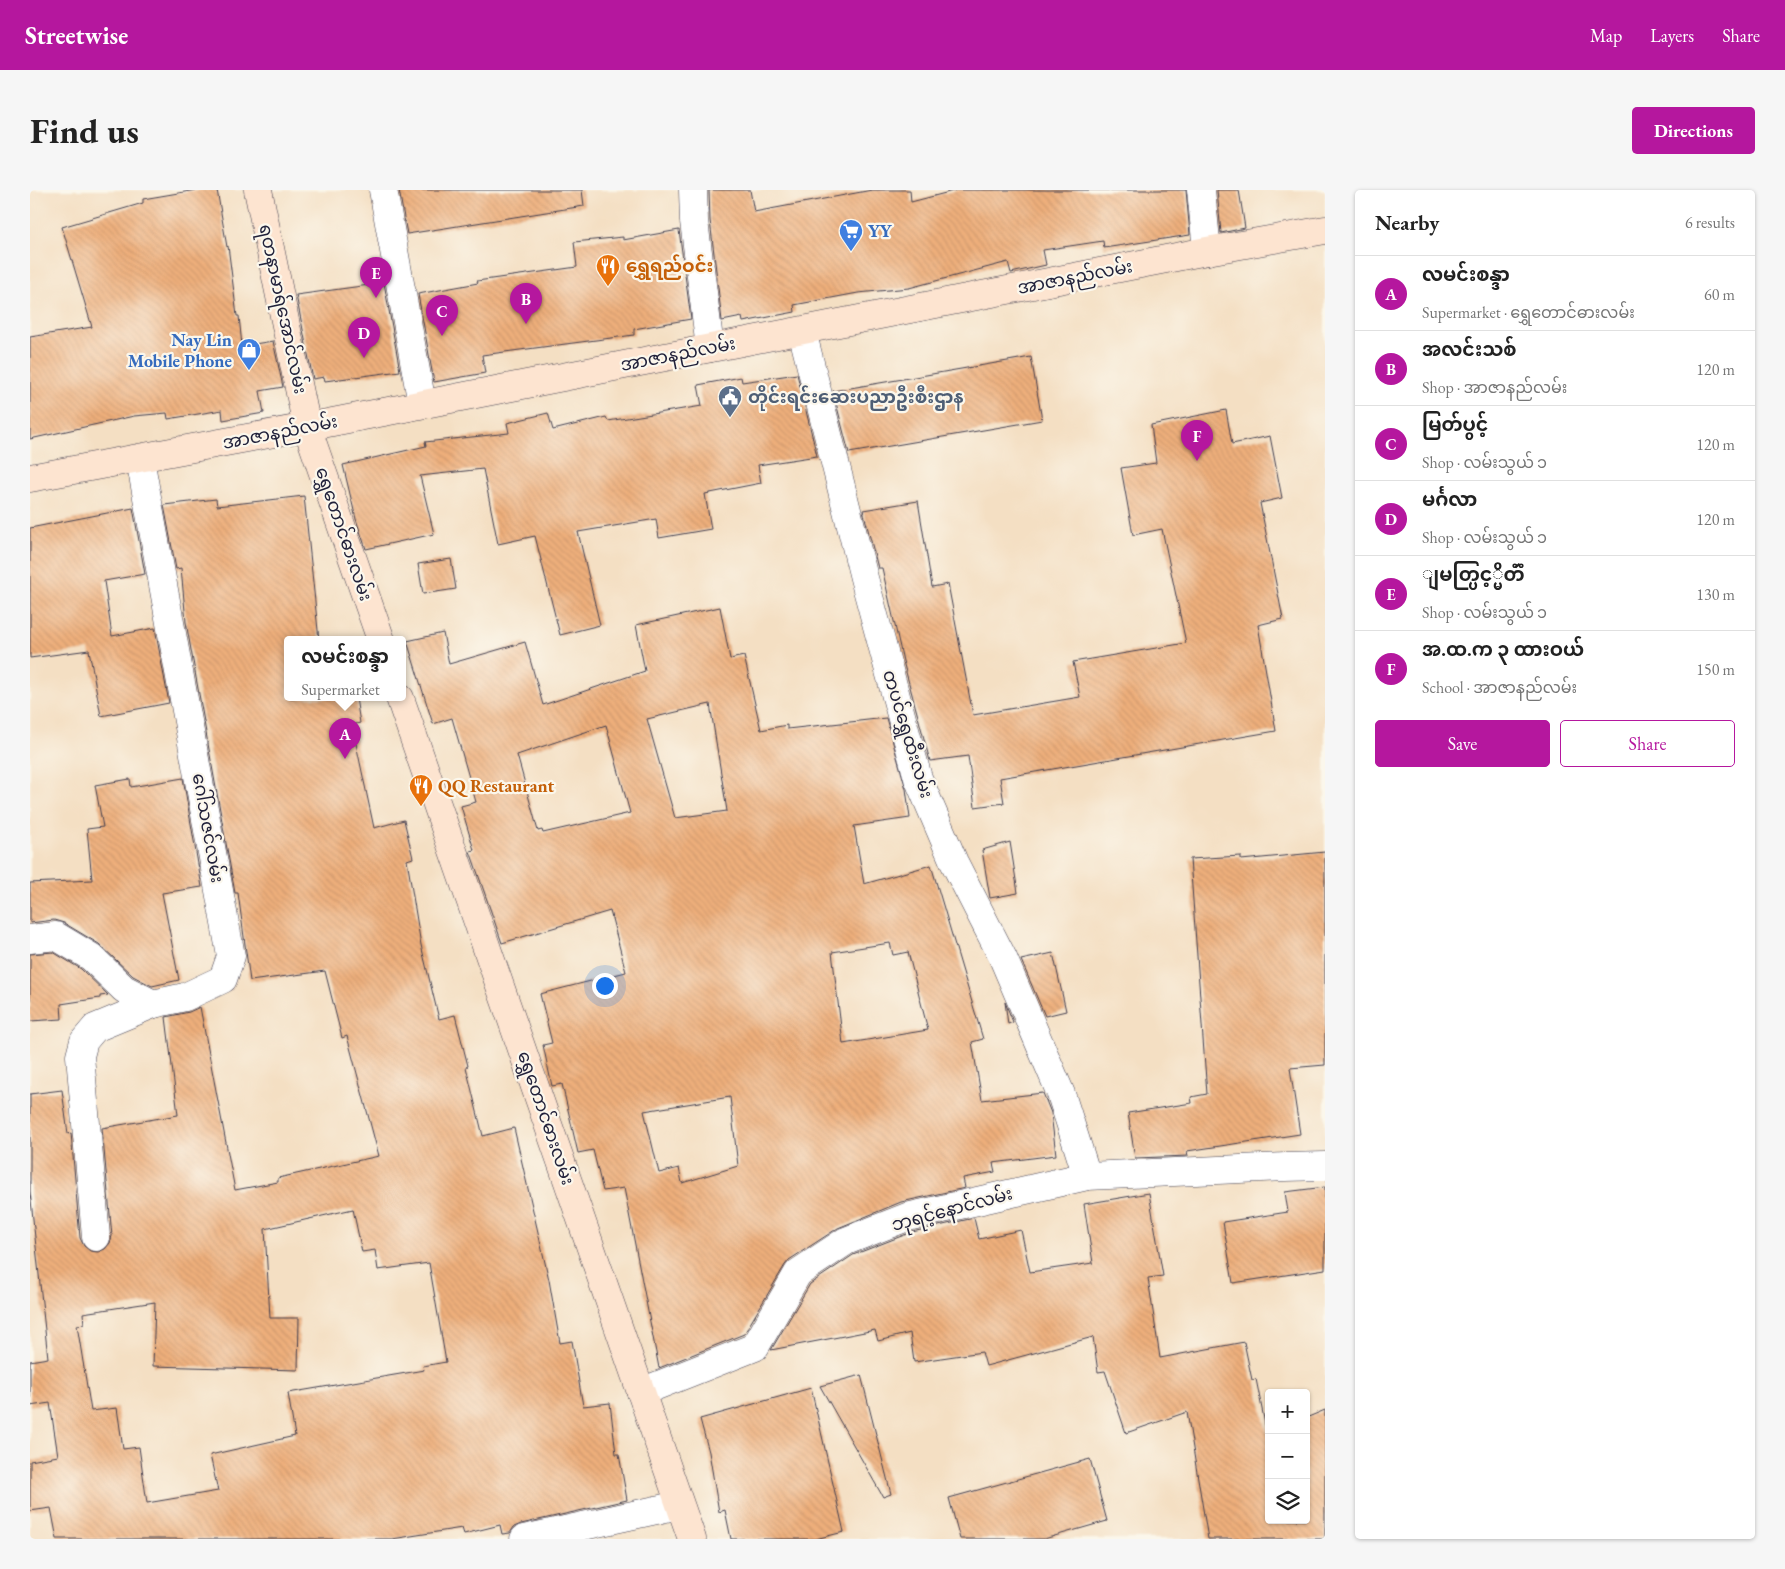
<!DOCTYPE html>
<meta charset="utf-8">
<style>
body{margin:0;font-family:"EB Garamond","Noto Sans Myanmar",serif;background:#f6f6f6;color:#222}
.controls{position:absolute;right:15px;bottom:15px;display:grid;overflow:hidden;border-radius:5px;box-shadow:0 1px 4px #0004}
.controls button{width:45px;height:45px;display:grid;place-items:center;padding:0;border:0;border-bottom:1px solid #e0e0e0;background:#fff;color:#222;font:25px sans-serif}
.you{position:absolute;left:574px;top:795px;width:18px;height:18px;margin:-12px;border:4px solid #fff;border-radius:50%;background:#1a73e8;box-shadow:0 0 0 8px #1a73e833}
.badge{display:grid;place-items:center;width:32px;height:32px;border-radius:50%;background:#b5179e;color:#fff;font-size:16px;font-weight:700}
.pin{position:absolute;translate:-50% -41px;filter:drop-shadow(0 1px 2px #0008)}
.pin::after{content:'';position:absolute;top:26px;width:18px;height:15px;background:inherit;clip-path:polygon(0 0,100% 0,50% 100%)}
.popup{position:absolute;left:254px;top:446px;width:122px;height:65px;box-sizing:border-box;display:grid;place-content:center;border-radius:5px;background:#fff;filter:drop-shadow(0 1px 4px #0005);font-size:16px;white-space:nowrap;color:#767676}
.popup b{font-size:19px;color:#222}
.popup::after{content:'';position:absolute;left:50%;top:100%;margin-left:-10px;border:10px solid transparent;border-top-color:#fff}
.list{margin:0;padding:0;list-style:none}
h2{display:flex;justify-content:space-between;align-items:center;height:65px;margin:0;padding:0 20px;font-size:21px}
h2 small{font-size:16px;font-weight:400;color:#767676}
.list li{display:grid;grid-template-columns:32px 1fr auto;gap:15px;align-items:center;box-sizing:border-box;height:75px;padding:0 20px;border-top:1px solid #e0e0e0}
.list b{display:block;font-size:19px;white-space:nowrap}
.list p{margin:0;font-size:16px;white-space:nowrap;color:#767676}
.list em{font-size:16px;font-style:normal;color:#767676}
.actions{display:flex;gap:10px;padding:15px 20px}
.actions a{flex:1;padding:11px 0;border:1px solid #b5179e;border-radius:5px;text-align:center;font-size:18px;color:#b5179e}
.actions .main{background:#b5179e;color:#fff}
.icon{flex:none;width:28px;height:28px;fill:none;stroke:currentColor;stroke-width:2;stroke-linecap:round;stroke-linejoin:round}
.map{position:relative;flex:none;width:1295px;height:1349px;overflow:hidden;border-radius:5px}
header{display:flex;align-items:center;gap:30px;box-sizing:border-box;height:70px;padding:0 25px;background:#b5179e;color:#fff}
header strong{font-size:24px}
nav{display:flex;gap:28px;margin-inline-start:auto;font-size:18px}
.intro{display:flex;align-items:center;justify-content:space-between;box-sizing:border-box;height:120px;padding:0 30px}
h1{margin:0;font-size:35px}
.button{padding:12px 22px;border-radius:5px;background:#b5179e;color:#fff;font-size:18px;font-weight:700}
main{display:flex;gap:30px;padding:0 30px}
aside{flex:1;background:#fff;border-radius:5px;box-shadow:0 1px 4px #0004}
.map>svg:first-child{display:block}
.building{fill:url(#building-back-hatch);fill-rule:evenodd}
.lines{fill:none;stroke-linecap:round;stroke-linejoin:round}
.street-casing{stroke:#423e4f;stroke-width:29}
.secondary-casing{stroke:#423e4f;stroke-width:29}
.street{stroke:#fff;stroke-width:28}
.secondary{stroke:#fde4d0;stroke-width:28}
.labels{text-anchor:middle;stroke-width:4.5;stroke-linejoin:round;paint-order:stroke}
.shop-label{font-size:18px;font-weight:bold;fill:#366cbe;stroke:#fbf7ec;text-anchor:start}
.food-label{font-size:18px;font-weight:bold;fill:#c56008;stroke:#fbf7ec;text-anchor:start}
.street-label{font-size:18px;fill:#22223b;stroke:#fbf7ec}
.service-label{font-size:18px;font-weight:bold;fill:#4e5e75;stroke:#fbf7ec;text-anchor:start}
</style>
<header>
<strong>Streetwise</strong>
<nav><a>Map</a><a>Layers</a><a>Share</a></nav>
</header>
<div class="intro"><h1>Find us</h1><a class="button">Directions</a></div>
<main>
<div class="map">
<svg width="1295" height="1349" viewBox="0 0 1295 1349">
<defs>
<pattern id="building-back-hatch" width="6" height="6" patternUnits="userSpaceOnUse" patternTransform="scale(1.25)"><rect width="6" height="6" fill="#eeaf7b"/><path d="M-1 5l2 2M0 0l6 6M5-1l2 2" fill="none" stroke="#cc966b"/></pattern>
</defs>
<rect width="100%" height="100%" fill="#fbf7ec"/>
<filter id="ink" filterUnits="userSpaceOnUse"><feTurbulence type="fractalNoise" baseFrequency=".02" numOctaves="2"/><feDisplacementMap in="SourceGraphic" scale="10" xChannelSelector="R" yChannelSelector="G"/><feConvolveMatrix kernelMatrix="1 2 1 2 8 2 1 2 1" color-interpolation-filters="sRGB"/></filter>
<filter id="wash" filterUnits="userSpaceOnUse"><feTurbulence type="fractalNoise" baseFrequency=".0096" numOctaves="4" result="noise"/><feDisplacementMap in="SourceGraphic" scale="20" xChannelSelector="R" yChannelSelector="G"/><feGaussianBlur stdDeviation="1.12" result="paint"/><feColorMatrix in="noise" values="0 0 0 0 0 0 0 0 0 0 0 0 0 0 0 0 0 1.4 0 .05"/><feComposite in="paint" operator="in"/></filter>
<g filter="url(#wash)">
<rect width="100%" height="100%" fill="#f4dfc3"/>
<g id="blocks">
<!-- building -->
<g class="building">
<polygon points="166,0 187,0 197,57 198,56 207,126 209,126 212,156 243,151 253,197 230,201 234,223 193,230 192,220 138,229 137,223 104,226 0,249 0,147 62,137 32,37 113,13 113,9"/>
<polygon points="369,0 552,0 554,16 377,44"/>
<polygon points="679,0 720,0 724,22 842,0 880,0 881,12 927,0 1156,0 1160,45 1074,58 1073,51 1013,60 1016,75 981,83 978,72 879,98 828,103 764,115 765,122 713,132 712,127 692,131 680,30"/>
<polygon points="1187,0 1209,0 1215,38 1191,43"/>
<polygon points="649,40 661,129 604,139 604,145 452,165 455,183 404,192 388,104 448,93 447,91 547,77 544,52 593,47 593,50"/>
<polygon points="354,93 370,181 295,191 294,187 283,189 266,105"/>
<polygon points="1001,167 1012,230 819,263 803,201"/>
<polygon points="767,184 787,266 728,275 731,293 675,304 681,339 629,348 626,329 548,342 570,435 530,445 505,346 468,354 453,279 390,286 404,344 336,359 326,329 313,275 396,256 395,252 479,243 477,233 518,223 523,240 576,227 578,231 672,216 668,195 711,187 712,192"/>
<polygon points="1196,220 1202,254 1240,246 1252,308 1230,313 1253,429 1228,435 1246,541 970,588 974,613 945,617 938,566 900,571 873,471 852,378 848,378 833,320 888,311 902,397 918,394 943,525 1050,507 1043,472 1156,453 1132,339 1103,345 1091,278 1126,273 1121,235"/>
<path d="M274 306 289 450H258V508H326L330 533 322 535 344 638 374 630 383 668 377 670 391 755 409 829 425 825 438 876 436 877 453 946 484 938 519 1090 530 1153 542 1151 553 1216 580 1213 586 1264H589L597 1310 491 1334 484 1337 480 1343 472 1344 470 1335 434 1344 432 1338 362 1349H27L21 1318 0 1321V1271L28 1266 20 1213 0 1216V1171L18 1168 0 1001V904L32 900 38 944 41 943 50 1048 54 1056 60 1061 68 1062 75 1059 80 1053 82 1046 72 938 148 925 136 827 159 822 170 817 205 1000 248 992V988L349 966 317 846 312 848 295 781 220 791 208 703H205L156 432 151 378 146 379 134 315 186 309 187 316ZM323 1019 332 1062 345 1060 348 1080 399 1073 416 1172 393 1176 394 1180 258 1203 265 1246 180 1265 188 1301 117 1313 109 1257 93 1259 87 1218 61 1221 47 1135 54 1134 53 1123 125 1112 123 1176 268 1180 269 1128H240L235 1039Z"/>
<polygon points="103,318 115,384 74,391 82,446 125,438 139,513 71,526 59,460 0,468 0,338"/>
<polygon points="421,369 426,399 393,404 388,374"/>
<path d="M690 417 700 469 714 466 731 540 757 535V539L856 528 876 599 880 628 824 636 834 694 901 675 953 849 942 852 952 910 1013 903 1021 923 1026 965 963 973 965 982 933 988 935 998 871 1012 808 1038 759 1070 755 1075 714 1144 629 1178 594 998 573 1001 563 960 548 963 532 894 522 896 513 855 522 853 510 804 596 782 580 721 472 753 440 661 444 660 431 616 446 612 422 528 403 534 377 451 413 443 419 474 495 452 513 515 615 481 606 435ZM680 514 697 621 645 628 617 529ZM576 535 600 623 513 643 512 640 508 641 487 565ZM860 753 863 765 878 762 898 840 813 854 802 762ZM700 907 708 976 652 993 649 978 629 983 614 921Z"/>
<polygon points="153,588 172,697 132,703 149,790 122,796 103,786 69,754 34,733 24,730 0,733 0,693 62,690 57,639 73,637 65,595 100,589 101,597"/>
<polygon points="980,652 988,703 960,708 952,660"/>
<polygon points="1295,662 1295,875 1260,878 1270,944 1157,961 1158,966 1105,968 1098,923 1162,913 1161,907 1177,904 1160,669 1211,666 1211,670"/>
<polygon points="23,762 51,779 78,805 70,806 70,808 31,814 32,829 0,831 0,764"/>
<polygon points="1023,763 1036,821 1015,826 991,770"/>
<polygon points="975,812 983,832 978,834"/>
<polygon points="1295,997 1295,1079 1203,1093 1193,1032 1258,1022 1255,1002"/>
<polygon points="1119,1003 1133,1086 1118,1088 1130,1168 1214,1152 1222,1190 1226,1189 1237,1244 1239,1244 1239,1330 1276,1330 1276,1228 1295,1220 1295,1349 1178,1349 1157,1222 1096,1243 1075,1181 1068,1182 1063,1147 956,1176 952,1162 884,1172 880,1143 848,1151 845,1140 741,1160 780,1094 823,1065 882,1042 944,1028 949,1049 991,1040 1000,1082 1063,1073 1054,1014"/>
<polygon points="831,1185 861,1304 853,1307 790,1196"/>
<polygon points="781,1198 814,1342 785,1349 701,1349 695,1320 689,1322 679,1262 670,1229"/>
<polygon points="1060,1269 1077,1331 1014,1349 930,1349 919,1308"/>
</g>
</g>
</g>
<g filter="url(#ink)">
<use href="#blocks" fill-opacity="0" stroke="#423e4f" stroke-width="1"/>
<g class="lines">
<!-- street casing -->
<g class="street-casing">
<g id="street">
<polyline points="353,0 392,214"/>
<polyline points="663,0 664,31 680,158"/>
<polyline points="1171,0 1177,61"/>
<polyline points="772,141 834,388 888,588 924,672 973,768 1031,904 1057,986"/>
<polyline points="0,749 26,746 61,767 94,799 123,814 155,807 193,789 201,766 110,269"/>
<polyline points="66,1047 50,866 54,851 65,838 123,814"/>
<polyline points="611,1202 725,1157 768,1083 816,1051 877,1027 1057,986 1255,977 1295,976"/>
<polyline points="494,1349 649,1315"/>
</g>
</g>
<!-- secondary casing -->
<g class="secondary-casing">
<g id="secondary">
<polyline points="228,0 277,237 351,450"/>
<polyline points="0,288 277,237 1177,61 1295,40"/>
<polyline points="370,508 662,1349"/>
</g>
</g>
<!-- street -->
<use href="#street" class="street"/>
<!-- secondary -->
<use href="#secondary" class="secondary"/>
</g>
</g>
<!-- icons -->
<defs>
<g id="supermarket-pin" transform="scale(1.25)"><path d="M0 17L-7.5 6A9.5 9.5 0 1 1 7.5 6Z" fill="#3f7fe0" stroke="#fbf7ec"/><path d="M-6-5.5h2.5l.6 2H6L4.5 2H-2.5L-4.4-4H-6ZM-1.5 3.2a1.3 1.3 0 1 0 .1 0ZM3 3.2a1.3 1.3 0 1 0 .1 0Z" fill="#fff"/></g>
<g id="restaurant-pin" transform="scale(1.25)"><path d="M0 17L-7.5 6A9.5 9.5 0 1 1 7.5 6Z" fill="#e8710a" stroke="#fbf7ec"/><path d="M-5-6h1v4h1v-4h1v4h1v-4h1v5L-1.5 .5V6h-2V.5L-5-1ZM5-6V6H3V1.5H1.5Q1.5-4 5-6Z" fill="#fff"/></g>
<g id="shop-pin" transform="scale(1.25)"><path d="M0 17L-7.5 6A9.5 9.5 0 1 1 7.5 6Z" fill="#3f7fe0" stroke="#fbf7ec"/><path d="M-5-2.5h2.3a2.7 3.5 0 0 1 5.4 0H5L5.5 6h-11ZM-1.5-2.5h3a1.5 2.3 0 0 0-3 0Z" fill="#fff"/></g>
<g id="civic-pin" transform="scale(1.25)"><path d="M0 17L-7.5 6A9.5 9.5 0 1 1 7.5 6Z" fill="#5c6f8a" stroke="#fbf7ec"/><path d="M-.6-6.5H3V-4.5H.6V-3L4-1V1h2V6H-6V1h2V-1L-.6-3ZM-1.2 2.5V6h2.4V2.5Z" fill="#fff"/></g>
</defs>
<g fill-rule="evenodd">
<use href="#supermarket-pin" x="821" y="41"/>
<use href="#restaurant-pin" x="578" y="76"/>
<use href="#shop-pin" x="219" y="160"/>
<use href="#civic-pin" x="700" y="207"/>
<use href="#restaurant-pin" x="391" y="596"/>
</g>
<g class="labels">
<!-- shop labels -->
<g class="shop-label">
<text x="838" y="47">YY</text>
<text x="202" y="156" text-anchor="end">Nay Lin<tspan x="202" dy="21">Mobile Phone</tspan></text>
</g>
<!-- food labels -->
<g class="food-label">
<text x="596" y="82">ရွှေရည်ဝင်း</text>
<text x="408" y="602">QQ Restaurant</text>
</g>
<!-- street labels -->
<g class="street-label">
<text transform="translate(1045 87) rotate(-11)" y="6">အာဇာနည်လမ်း</text>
<text transform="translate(253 119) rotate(78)" y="6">ရတနာမာရ်အောင်လမ်း</text>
<text transform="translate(648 164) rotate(-11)" y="6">အာဇာနည်လမ်း</text>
<text transform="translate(250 242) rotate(-11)" y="6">အာဇာနည်လမ်း</text>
<text transform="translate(314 344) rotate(71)" y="6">ရွှေတောင်ဓားလမ်း</text>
<text transform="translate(878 544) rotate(73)" y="6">တပင်ရွှေထီးလမ်း</text>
<text transform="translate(178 638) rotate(80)" y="6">ဂေါ်သဇင်လမ်း</text>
<text transform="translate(516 928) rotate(71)" y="6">ရွှေတောင်ဓားလမ်း</text>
<text transform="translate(922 1019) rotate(-15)" y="6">ဘုရင့်နောင်လမ်း</text>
</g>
<!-- service labels -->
<g class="service-label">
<text x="718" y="213">တိုင်းရင်းဆေးပညာဦးစီးဌာန</text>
</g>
</g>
</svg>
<div class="controls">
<button>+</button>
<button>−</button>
<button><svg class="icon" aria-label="layers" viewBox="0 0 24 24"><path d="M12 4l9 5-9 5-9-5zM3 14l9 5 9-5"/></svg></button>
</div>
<div class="you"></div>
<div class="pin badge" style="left:315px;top:569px">A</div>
<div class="popup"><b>လမင်းစန္ဒာ</b>Supermarket</div>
<div class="pin badge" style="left:496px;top:134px">B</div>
<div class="pin badge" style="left:412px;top:146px">C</div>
<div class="pin badge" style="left:334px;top:168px">D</div>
<div class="pin badge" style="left:346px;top:108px">E</div>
<div class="pin badge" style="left:1167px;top:271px">F</div>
</div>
<aside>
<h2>Nearby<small>6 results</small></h2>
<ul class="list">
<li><span class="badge">A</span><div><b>လမင်းစန္ဒာ</b><p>Supermarket · ရွှေတောင်ဓားလမ်း</p></div><em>60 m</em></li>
<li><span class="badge">B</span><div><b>အလင်းသစ်</b><p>Shop · အာဇာနည်လမ်း</p></div><em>120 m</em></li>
<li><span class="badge">C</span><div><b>မြတ်ပွင့်</b><p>Shop · လမ်းသွယ် ၁</p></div><em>120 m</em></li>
<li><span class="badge">D</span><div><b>မင်္ဂလာ</b><p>Shop · လမ်းသွယ် ၁</p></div><em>120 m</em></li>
<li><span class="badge">E</span><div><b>ျမတ္ပြင့္မိတၱဴ</b><p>Shop · လမ်းသွယ် ၁</p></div><em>130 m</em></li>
<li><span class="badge">F</span><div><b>အ.ထ.က ၃ ထားဝယ်</b><p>School · အာဇာနည်လမ်း</p></div><em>150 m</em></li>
</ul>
<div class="actions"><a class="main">Save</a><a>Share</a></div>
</aside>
</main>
